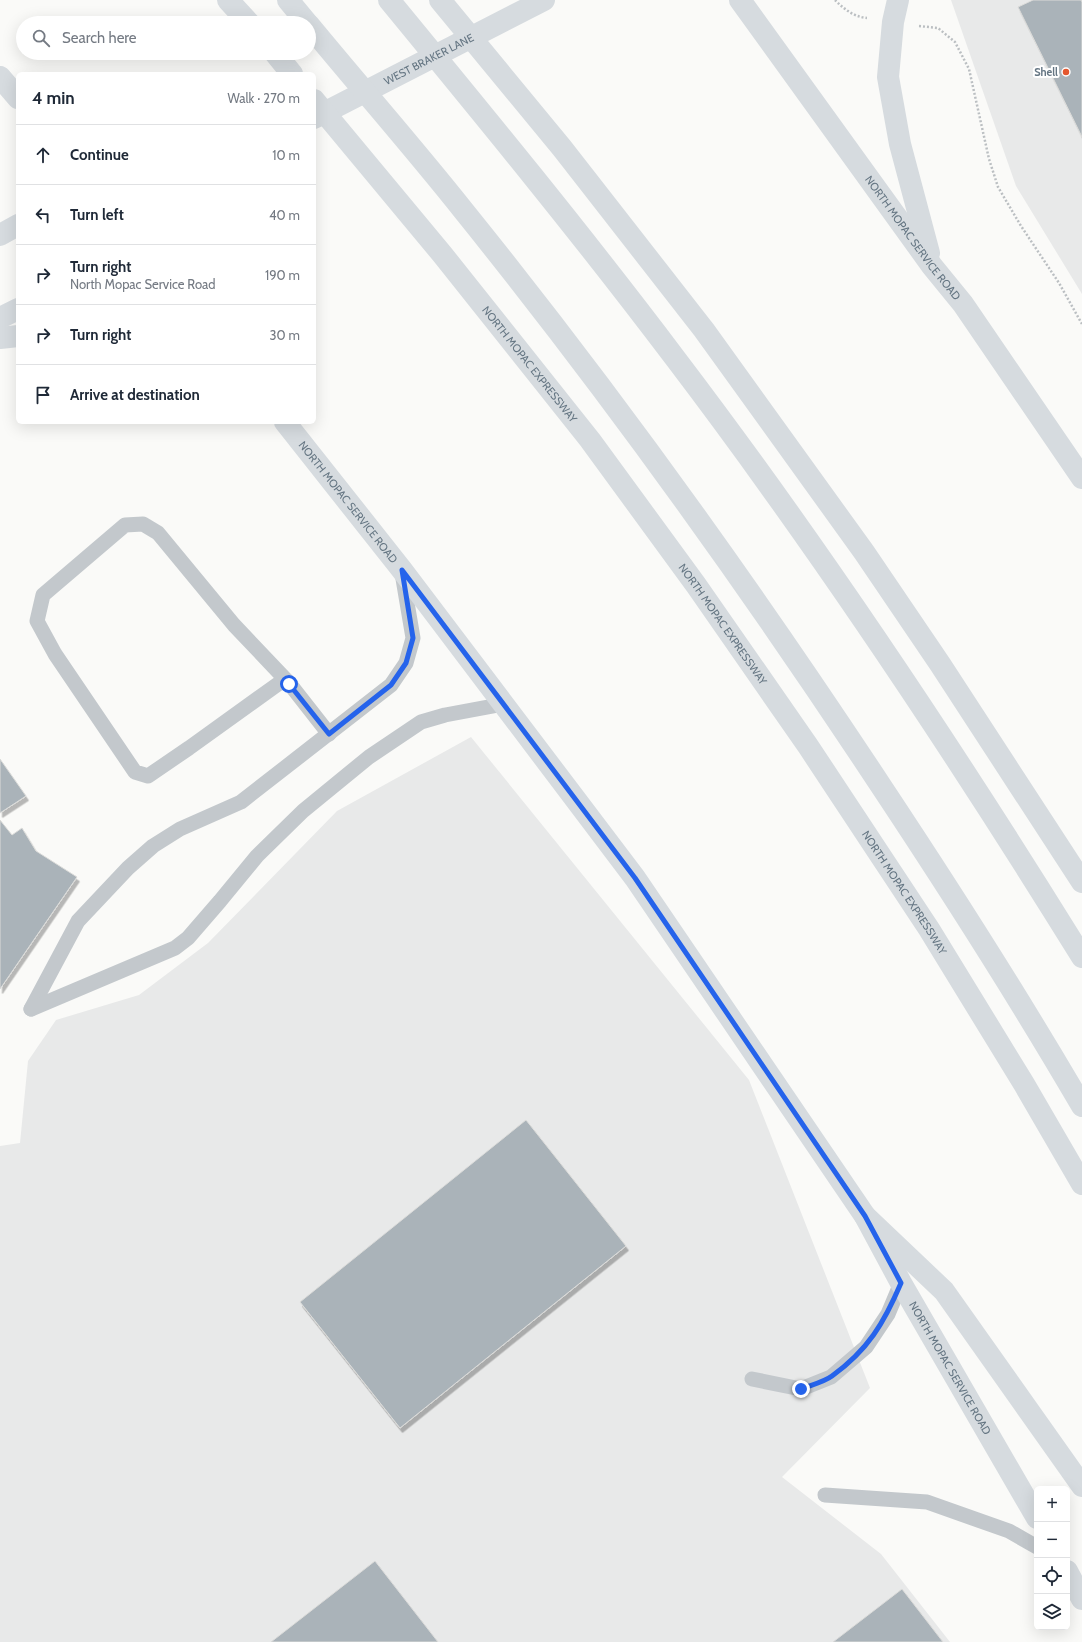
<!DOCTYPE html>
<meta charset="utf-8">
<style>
body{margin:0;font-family:Cabin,sans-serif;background:#f2f2f3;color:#1f2937}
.controls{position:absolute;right:12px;bottom:12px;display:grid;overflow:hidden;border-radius:6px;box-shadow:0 4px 16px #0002}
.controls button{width:36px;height:36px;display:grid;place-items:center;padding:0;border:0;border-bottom:1px solid #e0e1e3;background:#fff;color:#1f2937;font:20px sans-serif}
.stop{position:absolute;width:12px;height:12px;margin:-9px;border:3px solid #2563eb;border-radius:50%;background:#fff}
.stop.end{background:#2563eb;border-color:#fff;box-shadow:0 1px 4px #0008}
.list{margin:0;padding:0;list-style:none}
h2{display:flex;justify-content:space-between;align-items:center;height:52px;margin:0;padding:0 16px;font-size:17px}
h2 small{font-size:13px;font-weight:400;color:#747a83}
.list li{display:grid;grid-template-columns:26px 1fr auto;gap:12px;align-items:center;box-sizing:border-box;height:60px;padding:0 16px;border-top:1px solid #e0e1e3}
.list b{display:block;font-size:15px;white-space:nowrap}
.list p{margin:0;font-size:13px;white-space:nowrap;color:#747a83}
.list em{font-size:13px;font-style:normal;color:#747a83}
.icon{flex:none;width:22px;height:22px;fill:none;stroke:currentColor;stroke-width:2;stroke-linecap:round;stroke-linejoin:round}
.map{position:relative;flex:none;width:1082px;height:1642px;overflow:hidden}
.search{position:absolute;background:#fff;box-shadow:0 4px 16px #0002;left:16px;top:16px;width:300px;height:44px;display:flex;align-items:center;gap:10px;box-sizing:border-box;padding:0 14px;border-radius:22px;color:#747a83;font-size:15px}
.panel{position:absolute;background:#fff;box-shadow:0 4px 16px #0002;left:16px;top:72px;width:300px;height:352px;border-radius:6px}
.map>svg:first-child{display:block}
.built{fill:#e8e9e9}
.building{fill:#aab3b9;stroke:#dcdcda;filter:url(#shadow)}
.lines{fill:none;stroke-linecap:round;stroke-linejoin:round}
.path{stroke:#bbbfc2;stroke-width:2.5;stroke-dasharray:2 2;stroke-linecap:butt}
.service{stroke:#c3c8cc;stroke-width:15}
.secondary{stroke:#d6dbdf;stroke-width:22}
.motorway{stroke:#d6dbdf;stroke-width:22}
.route{stroke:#2563eb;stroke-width:5}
.poi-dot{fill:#e4572e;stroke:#fff;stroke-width:1.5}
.labels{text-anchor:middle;stroke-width:4;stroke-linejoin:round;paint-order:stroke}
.street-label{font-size:11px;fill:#657683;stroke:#fff}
.poi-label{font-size:11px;font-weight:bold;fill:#657683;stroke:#fff;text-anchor:end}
</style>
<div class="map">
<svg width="1082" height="1642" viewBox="0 0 1082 1642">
<defs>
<filter id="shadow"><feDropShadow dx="2.5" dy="4.5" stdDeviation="0" flood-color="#0004"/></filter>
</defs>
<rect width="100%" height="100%" fill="#fafaf8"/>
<!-- built -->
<g class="built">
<polygon points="951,0 1082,0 1082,294 1016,186"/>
<polygon points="471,737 749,1080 870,1388 782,1477 881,1554 950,1642 0,1642 0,1146 20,1143 28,1061 56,1020 139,995 208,943 337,811"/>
</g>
<!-- building -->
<g class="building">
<polygon points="1033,0 1081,0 1082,2 1082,137 1018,7"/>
<polygon points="0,759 26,796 0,813"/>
<polygon points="0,820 12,835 22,828 36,851 77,877 0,989"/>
<polygon points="526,1120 626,1246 400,1428 300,1302"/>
<polygon points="375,1561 438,1642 271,1642"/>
<polygon points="902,1589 943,1642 833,1642"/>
</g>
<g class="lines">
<!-- path -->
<g class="path">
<path d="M835 0C844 9 854 17 867 18"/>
<polyline points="919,26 938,28 955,42 969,69 989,159 998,187 1021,226 1059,283 1082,324"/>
</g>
<!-- service -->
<g class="service">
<polyline points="285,679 189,748 148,776 135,772 55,654 37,621 43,595 125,525 143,524 158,533 234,625 289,683 329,734"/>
<polyline points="31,1009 78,921 128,868 153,846 180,829 241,802 391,685 406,663 413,638 402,573"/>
<polyline points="31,1009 175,948 188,938 220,901 257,856 303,811 369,757 421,722 445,715 504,704"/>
<polyline points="752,1379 801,1389 831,1377 866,1347 888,1314 901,1283"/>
<polyline points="825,1495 927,1502 1009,1531 1037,1547"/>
</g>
<!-- secondary -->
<g class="secondary">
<path id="s1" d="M740 0 932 266 963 304 1082 478"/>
<polyline points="898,0 893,22 888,77 900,144 929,253"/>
<polyline points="0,77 18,98"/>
<path id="s2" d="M314 118 544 0"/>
<polyline points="0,235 18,225"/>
<polyline points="0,318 18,309"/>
<polyline points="0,338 18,336"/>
<path id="s3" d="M285 422 402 570 635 878 865 1216 901 1283 1037 1518"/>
<polyline points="1067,1571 1082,1599"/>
</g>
<!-- motorway -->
<g class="motorway">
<polyline points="228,0 249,23"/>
<polyline points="288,0 307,23"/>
<path d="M389 0C486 118 583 236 675 358 821 550 955 752 1082 957"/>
<polyline points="440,0 562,148 704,330 864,552 940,664 1082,882"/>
<path d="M309 25C360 87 413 147 463 210 613 396 752 590 883 789 952 893 1019 998 1082 1106"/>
<polyline points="275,53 292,74"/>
<path id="s4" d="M314 100 442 254 590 440 696 585 808 746 929 929 1024 1084 1082 1184"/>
<polyline points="865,1216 944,1291 1082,1486"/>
</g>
</g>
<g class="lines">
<!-- route -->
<path class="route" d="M289 684 329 734 391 685 406 663 413 638 402 570 635 878 865 1216 901 1283C884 1323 868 1350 832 1376 824 1382 811 1385 801 1389"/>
</g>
<!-- markers -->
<circle class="poi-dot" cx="1066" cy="72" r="4"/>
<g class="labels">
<!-- street labels -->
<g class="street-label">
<text dy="4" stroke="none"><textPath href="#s2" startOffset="129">WEST BRAKER LANE</textPath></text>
<text dy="4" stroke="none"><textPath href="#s1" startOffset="294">NORTH MOPAC SERVICE ROAD</textPath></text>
<text dy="4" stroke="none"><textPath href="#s4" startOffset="341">NORTH MOPAC EXPRESSWAY</textPath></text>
<text dy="4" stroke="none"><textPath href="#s3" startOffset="102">NORTH MOPAC SERVICE ROAD</textPath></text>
<text dy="4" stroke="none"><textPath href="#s4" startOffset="665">NORTH MOPAC EXPRESSWAY</textPath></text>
<text dy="4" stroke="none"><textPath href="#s4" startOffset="989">NORTH MOPAC EXPRESSWAY</textPath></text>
<text dy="4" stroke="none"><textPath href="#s3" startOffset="1158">NORTH MOPAC SERVICE ROAD</textPath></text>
</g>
<!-- poi labels -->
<g class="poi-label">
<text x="1058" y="76">Shell</text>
</g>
</g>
</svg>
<div class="controls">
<button>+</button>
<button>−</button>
<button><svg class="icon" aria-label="locate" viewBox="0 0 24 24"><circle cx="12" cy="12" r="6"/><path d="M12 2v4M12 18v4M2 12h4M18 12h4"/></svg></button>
<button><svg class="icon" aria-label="layers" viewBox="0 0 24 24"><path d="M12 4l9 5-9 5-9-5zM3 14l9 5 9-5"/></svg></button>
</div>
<div class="stop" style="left:289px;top:684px"></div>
<div class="stop end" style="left:801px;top:1389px"></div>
<div class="search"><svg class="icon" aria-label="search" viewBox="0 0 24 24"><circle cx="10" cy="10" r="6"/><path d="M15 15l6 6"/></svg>Search here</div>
<section class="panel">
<h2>4 min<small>Walk · 270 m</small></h2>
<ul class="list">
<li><svg class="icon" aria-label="ahead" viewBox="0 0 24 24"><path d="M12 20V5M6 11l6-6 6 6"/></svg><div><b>Continue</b></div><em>10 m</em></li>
<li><svg class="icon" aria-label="left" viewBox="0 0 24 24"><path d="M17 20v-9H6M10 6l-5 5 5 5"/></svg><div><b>Turn left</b></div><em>40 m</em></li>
<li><svg class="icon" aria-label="right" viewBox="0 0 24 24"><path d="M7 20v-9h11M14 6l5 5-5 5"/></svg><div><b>Turn right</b><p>North Mopac Service Road</p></div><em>190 m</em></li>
<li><svg class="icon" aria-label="right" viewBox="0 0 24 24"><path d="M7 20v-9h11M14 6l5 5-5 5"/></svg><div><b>Turn right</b></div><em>30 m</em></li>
<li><svg class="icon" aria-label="arrive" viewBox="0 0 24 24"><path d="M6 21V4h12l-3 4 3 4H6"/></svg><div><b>Arrive at destination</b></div></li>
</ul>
</section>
</div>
